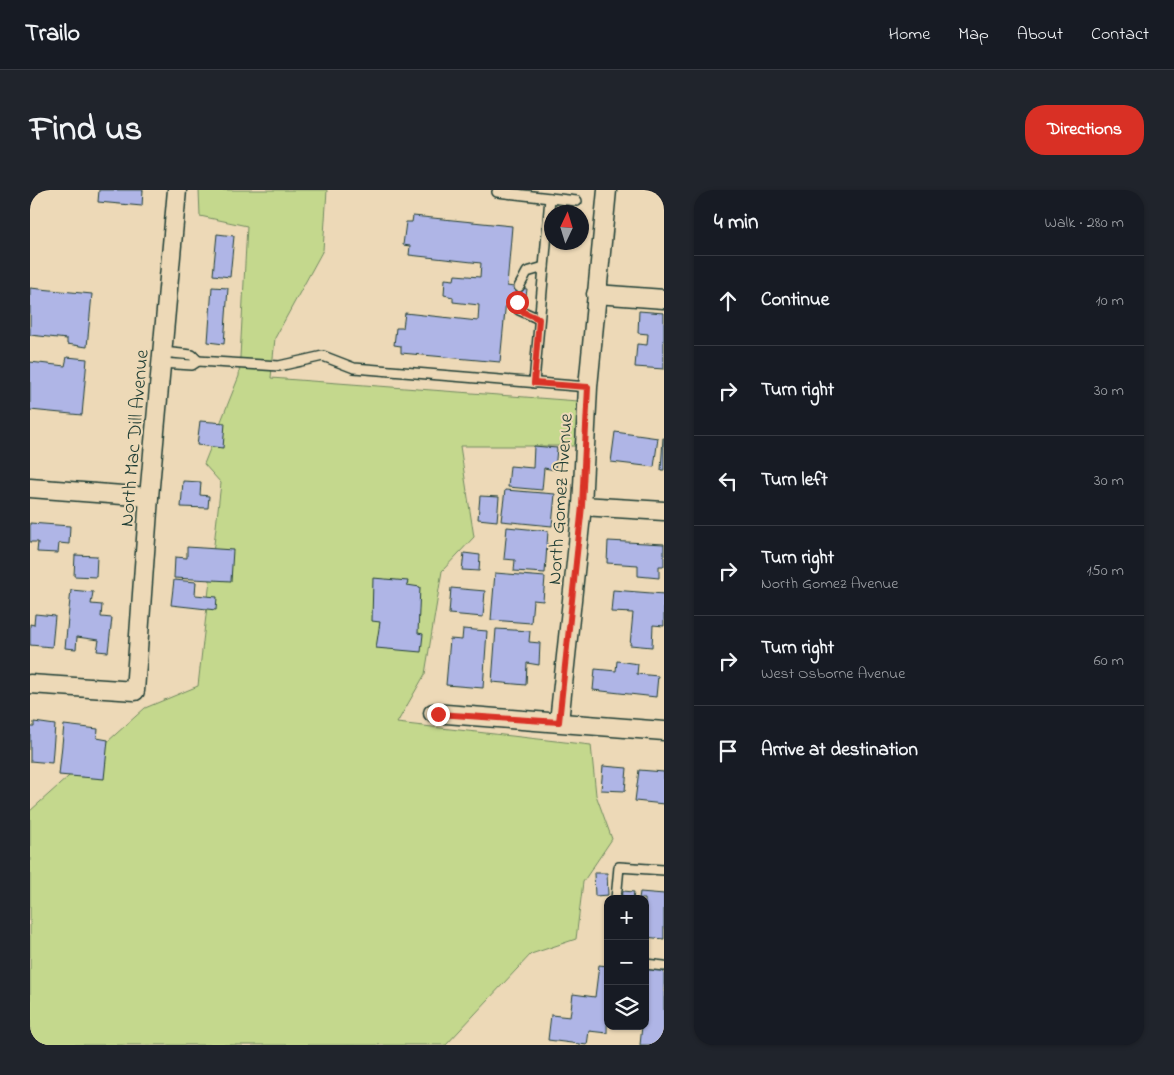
<!DOCTYPE html>
<meta charset="utf-8">
<style>
body{margin:0;font-family:"Indie Flower",sans-serif;background:#20242c;color:#f1f3f6}
.controls{position:absolute;right:15px;bottom:15px;display:grid;overflow:hidden;border-radius:10px;box-shadow:0 1px 4px #0004}
.controls button{width:45px;height:45px;display:grid;place-items:center;padding:0;border:0;border-bottom:1px solid #363941;background:#171b24;color:#f1f3f6;font:25px sans-serif}
.compass{position:absolute;left:514px;top:15px;width:45px;height:45px;border-radius:50%;background:#171b24;box-shadow:0 1px 4px #0004;rotate:4deg}
.stop{position:absolute;width:15px;height:15px;margin:-11px;border:4px solid #d93025;border-radius:50%;background:#fff}
.stop.end{background:#d93025;border-color:#fff;box-shadow:0 1px 5px #0008}
.list{margin:0;padding:0;list-style:none}
h2{display:flex;justify-content:space-between;align-items:center;height:65px;margin:0;padding:0 20px;font-size:21px}
h2 small{font-size:16px;font-weight:400;color:#9ea1a6}
.list li{display:grid;grid-template-columns:32px 1fr auto;gap:15px;align-items:center;box-sizing:border-box;height:90px;padding:0 20px;border-top:1px solid #363941}
.list b{display:block;font-size:19px;white-space:nowrap}
.list p{margin:0;font-size:16px;white-space:nowrap;color:#9ea1a6}
.list em{font-size:16px;font-style:normal;color:#9ea1a6}
.icon{flex:none;width:28px;height:28px;fill:none;stroke:currentColor;stroke-width:2;stroke-linecap:round;stroke-linejoin:round}
.map{position:relative;flex:none;width:634px;height:855px;overflow:hidden;border-radius:20px}
header{display:flex;align-items:center;gap:30px;box-sizing:border-box;height:70px;padding:0 25px;background:#171b24;border-bottom:1px solid #363941}
header strong{font-size:24px}
nav{display:flex;gap:28px;margin-inline-start:auto;font-size:18px}
.intro{display:flex;align-items:center;justify-content:space-between;box-sizing:border-box;height:120px;padding:0 30px}
h1{margin:0;font-size:35px}
.button{padding:12px 22px;border-radius:20px;background:#d93025;color:#fff;font-size:18px;font-weight:700}
main{display:flex;gap:30px;padding:0 30px}
aside{flex:1;background:#171b24;border-radius:20px;box-shadow:0 1px 4px #0004}
.map>svg:first-child{display:block}
.green{fill:#c4d88d;stroke:#728a60}
.building{fill:#afb5e6;stroke:#1f3d34}
.lines{fill:none;stroke-linecap:round;stroke-linejoin:round}
.service-casing{stroke:#1f3d34;stroke-width:12}
.minor-casing{stroke:#1f3d34;stroke-width:21}
.service{stroke:#edd9b7;stroke-width:9}
.minor{stroke:#edd9b7;stroke-width:18}
.route{stroke:#d93025;stroke-width:6}
.labels{text-anchor:middle;stroke-width:4;stroke-linejoin:round;paint-order:stroke}
.street-label{font-size:20px;fill:#1f3d34;stroke:#edd9b7}
</style>
<header>
<strong>Trailo</strong>
<nav><a>Home</a><a>Map</a><a>About</a><a>Contact</a></nav>
</header>
<div class="intro"><h1>Find us</h1><a class="button">Directions</a></div>
<main>
<div class="map">
<svg width="634" height="855" viewBox="0 0 634 855">
<rect width="100%" height="100%" fill="#edd9b7"/>
<filter id="ink" filterUnits="userSpaceOnUse"><feTurbulence type="fractalNoise" baseFrequency=".02" numOctaves="2"/><feDisplacementMap in="SourceGraphic" scale="10" xChannelSelector="R" yChannelSelector="G"/><feConvolveMatrix kernelMatrix="1 2 1 2 8 2 1 2 1" color-interpolation-filters="sRGB"/></filter>
<g filter="url(#ink)">
<!-- green -->
<polygon class="green" points="169,0 297,0 293,60 245,148 241,188 548,211 545,256 430,256 444,347 412,381 395,484 367,533 561,555 566,605 582,649 553,692 546,749 501,764 416,855 0,855 0,621 115,518 168,496 191,293 174,274 209,186 217,36 170,26"/>
<!-- building -->
<g class="building">
<polygon points="69,0 113,0 112,16 68,12"/>
<polygon points="383,26 482,36 477,96 497,99 495,113 476,110 470,172 371,163 371,156 364,155 366,138 373,138 375,123 448,131 449,115 423,112 423,107 414,105 415,89 424,90 425,85 450,87 451,73 379,65 380,56 373,55 376,32 382,32"/>
<polygon points="187,44 204,46 200,87 183,85"/>
<polygon points="182,97 198,98 194,154 178,152"/>
<polygon points="0,98 62,104 57,157 37,154 37,149 0,145"/>
<polygon points="609,121 634,123 634,179 605,177 607,154 617,155 618,144 608,143"/>
<polygon points="37,167 57,169 52,225 0,220 0,172 35,176"/>
<polygon points="170,231 195,233 193,258 167,255"/>
<polygon points="585,242 628,248 624,277 581,272"/>
<polygon points="633,248 634,248 634,280 631,280"/>
<polygon points="504,256 527,258 525,280 514,278 512,300 478,297 480,276 503,278"/>
<polygon points="153,291 171,292 170,305 179,306 178,318 151,317"/>
<polygon points="475,300 525,304 522,336 471,331"/>
<polygon points="450,306 469,307 467,331 448,329"/>
<polygon points="0,333 40,336 39,354 29,353 28,363 7,362 8,352 0,352"/>
<polygon points="477,337 518,341 515,383 484,381 485,370 474,369"/>
<polygon points="578,351 634,354 634,376 629,376 629,388 608,386 608,375 577,373"/>
<polygon points="157,357 203,360 201,391 144,388 145,367 157,368"/>
<polygon points="434,363 450,365 449,381 432,380"/>
<polygon points="45,365 67,366 66,387 44,386"/>
<polygon points="465,383 515,387 513,411 503,410 501,433 461,430"/>
<polygon points="343,388 378,391 377,395 390,397 388,443 393,444 391,462 346,458 350,432 342,431"/>
<polygon points="144,390 166,392 165,405 187,407 186,420 141,415"/>
<polygon points="421,398 455,401 453,427 419,424"/>
<polygon points="41,400 63,402 61,414 72,415 71,427 82,428 78,462 67,461 69,450 47,447 46,459 35,458"/>
<polygon points="583,400 634,404 634,436 623,435 622,457 600,455 603,423 581,422"/>
<polygon points="5,424 25,426 22,457 0,455 0,434 4,435"/>
<polygon points="433,439 457,441 453,498 416,495 420,449 432,450"/>
<polygon points="466,439 500,441 499,452 510,453 509,475 497,473 496,495 462,492"/>
<polygon points="587,471 608,474 607,484 628,486 626,507 563,500 565,479 586,481"/>
<polygon points="4,532 25,535 22,573 0,571 0,537 4,537"/>
<polygon points="34,535 68,539 67,548 78,550 74,589 29,585"/>
<polygon points="573,576 597,578 595,601 571,600"/>
<polygon points="609,580 634,582 634,614 605,611"/>
<polygon points="564,683 577,683 578,705 565,706"/>
<polygon points="593,701 604,702 603,709 592,709"/>
<polygon points="610,702 634,704 634,749 615,747 615,709 609,709"/>
<polygon points="569,775 578,776 577,843 559,841 557,855 518,850 521,825 540,827 543,804 565,807"/>
<polygon points="616,779 634,780 634,855 610,855 612,836 615,836"/>
</g>
<g class="lines">
<!-- service casing -->
<g class="service-casing">
<g id="service">
<polyline points="467,2 520,8 504,193"/>
<polyline points="520,8 547,11"/>
<polyline points="489,97 497,82 514,77"/>
<polyline points="487,112 489,120 509,129"/>
<polyline points="168,171 249,176 293,166 324,178 558,197"/>
<polyline points="131,173 162,175 168,171 162,165 132,162"/>
<polyline points="586,709 589,677 634,680"/>
<polyline points="615,774 634,776"/>
</g>
</g>
<!-- minor casing -->
<g class="minor-casing">
<g id="minor">
<polyline points="566,104 634,109"/>
<polyline points="0,298 119,307"/>
<polyline points="552,316 634,321"/>
<polyline points="0,494 105,501 119,307 147,0"/>
<polyline points="403,523 634,541"/>
<polyline points="529,532 552,316 558,197 577,0"/>
</g>
</g>
<!-- service -->
<use href="#service" class="service"/>
<!-- minor -->
<use href="#minor" class="minor"/>
</g>
</g>
<g class="lines" filter="url(#ink)">
<!-- route -->
<polyline class="route" points="408,524 529,532 552,316 558,197 504,193 509,129 489,120 487,112"/>
</g>
<g class="labels">
<!-- street labels -->
<g class="street-label">
<text transform="translate(103 248) rotate(-85)" y="7">North Mac Dill Avenue</text>
<text transform="translate(529 309) rotate(-86)" y="7">North Gomez Avenue</text>
</g>
</g>
</svg>
<div class="controls">
<button>+</button>
<button>−</button>
<button><svg class="icon" aria-label="layers" viewBox="0 0 24 24"><path d="M12 4l9 5-9 5-9-5zM3 14l9 5 9-5"/></svg></button>
</div>
<svg class="compass" viewBox="-18 -18 36 36"><path d="M0-13l5 13h-10z" fill="#e53935"/><path d="M0 13l5-13h-10z" fill="#9ea1a6"/></svg>
<div class="stop" style="left:487px;top:112px"></div>
<div class="stop end" style="left:408px;top:524px"></div>
</div>
<aside>
<h2>4 min<small>Walk · 280 m</small></h2>
<ul class="list">
<li><svg class="icon" aria-label="ahead" viewBox="0 0 24 24"><path d="M12 20V5M6 11l6-6 6 6"/></svg><div><b>Continue</b></div><em>10 m</em></li>
<li><svg class="icon" aria-label="right" viewBox="0 0 24 24"><path d="M7 20v-9h11M14 6l5 5-5 5"/></svg><div><b>Turn right</b></div><em>30 m</em></li>
<li><svg class="icon" aria-label="left" viewBox="0 0 24 24"><path d="M17 20v-9H6M10 6l-5 5 5 5"/></svg><div><b>Turn left</b></div><em>30 m</em></li>
<li><svg class="icon" aria-label="right" viewBox="0 0 24 24"><path d="M7 20v-9h11M14 6l5 5-5 5"/></svg><div><b>Turn right</b><p>North Gomez Avenue</p></div><em>150 m</em></li>
<li><svg class="icon" aria-label="right" viewBox="0 0 24 24"><path d="M7 20v-9h11M14 6l5 5-5 5"/></svg><div><b>Turn right</b><p>West Osborne Avenue</p></div><em>60 m</em></li>
<li><svg class="icon" aria-label="arrive" viewBox="0 0 24 24"><path d="M6 21V4h12l-3 4 3 4H6"/></svg><div><b>Arrive at destination</b></div></li>
</ul>
</aside>
</main>
